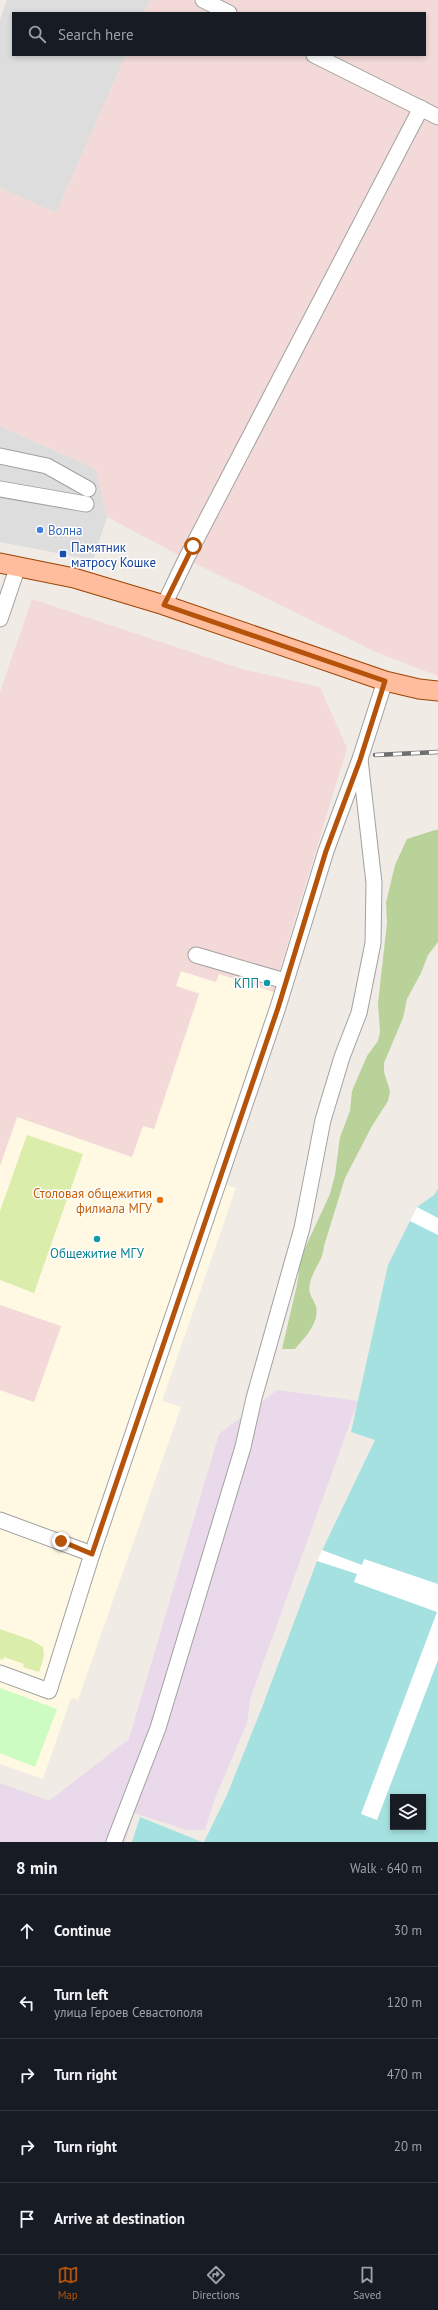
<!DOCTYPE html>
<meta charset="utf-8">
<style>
body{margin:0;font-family:"PT Sans",sans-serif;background:#242831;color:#f1f3f6}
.controls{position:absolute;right:12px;bottom:12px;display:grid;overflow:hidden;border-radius:0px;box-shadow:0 2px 6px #0003}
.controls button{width:36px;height:36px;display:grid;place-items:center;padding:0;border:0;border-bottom:1px solid #363941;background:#171b24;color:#f1f3f6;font:20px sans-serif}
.stop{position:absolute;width:12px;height:12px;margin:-9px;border:3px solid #b45309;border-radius:50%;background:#fff}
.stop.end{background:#b45309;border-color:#fff;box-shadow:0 1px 4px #0008}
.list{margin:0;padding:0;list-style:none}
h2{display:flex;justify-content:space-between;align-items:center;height:52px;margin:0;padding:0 16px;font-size:17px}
h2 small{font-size:13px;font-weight:400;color:#9ea1a6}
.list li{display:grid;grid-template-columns:26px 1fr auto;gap:12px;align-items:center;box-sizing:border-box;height:72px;padding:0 16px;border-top:1px solid #363941}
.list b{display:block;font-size:15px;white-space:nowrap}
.list p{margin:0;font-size:13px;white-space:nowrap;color:#9ea1a6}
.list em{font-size:13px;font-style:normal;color:#9ea1a6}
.icon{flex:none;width:22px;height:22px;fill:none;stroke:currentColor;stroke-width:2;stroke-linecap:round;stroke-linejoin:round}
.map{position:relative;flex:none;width:438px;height:1842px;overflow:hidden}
.search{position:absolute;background:#171b24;box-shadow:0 2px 6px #0003;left:12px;right:12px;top:12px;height:44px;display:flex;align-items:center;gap:10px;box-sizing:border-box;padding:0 14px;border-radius:0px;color:#9ea1a6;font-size:15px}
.sheet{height:412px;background:#171b24}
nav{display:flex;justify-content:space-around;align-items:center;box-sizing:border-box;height:56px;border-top:1px solid #363941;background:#171b24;font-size:11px;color:#9ea1a6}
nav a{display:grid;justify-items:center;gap:2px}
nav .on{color:#b45309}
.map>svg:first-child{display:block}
.residential{fill:#dedddd}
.industrial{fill:#ead8eb}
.education{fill:#fff8e2}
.military{fill:#f3dad9}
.grass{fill:#dbedab}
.forest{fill:#b8d299}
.park{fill:#ccfcc2}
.water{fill:#a5e1e0;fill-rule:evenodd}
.pier{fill:#fff}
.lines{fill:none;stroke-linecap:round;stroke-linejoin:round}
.minor-casing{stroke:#a1a1a1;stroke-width:17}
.major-casing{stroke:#9d4300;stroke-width:21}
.minor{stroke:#fff;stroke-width:15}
.major{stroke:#ffbd9e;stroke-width:19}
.rail-casing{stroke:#6e6e6e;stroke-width:4.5}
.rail{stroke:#fff;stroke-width:3;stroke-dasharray:9;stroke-linecap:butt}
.route{stroke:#b45309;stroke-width:5}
.shop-dot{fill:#3f7fe0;stroke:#fff;stroke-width:1.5}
.transit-dot{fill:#1a4fb4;stroke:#fff;stroke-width:1.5}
.culture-dot{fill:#0f9aa8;stroke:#fff;stroke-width:1.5}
.food-dot{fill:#e8710a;stroke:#fff;stroke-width:1.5}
.labels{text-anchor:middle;stroke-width:3;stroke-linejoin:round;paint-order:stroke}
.shop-label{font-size:13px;fill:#366cbe;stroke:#fff;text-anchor:start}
.transit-label{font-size:13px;fill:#164399;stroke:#fff;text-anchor:start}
.culture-label{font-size:13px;fill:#0d838f;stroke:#fff;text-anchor:end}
.food-label{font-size:13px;fill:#c56008;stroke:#fff;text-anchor:end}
</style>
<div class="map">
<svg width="438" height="1842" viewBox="0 0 438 1842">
<rect width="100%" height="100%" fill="#f1ebe6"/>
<!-- residential -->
<g class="residential">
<polygon points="7,0 150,0 144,13 13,13 13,55 126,55 56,213 0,188 0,19"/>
<polygon points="0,426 96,469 107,517 93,560 0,542"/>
</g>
<!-- industrial -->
<polygon class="industrial" points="277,1390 358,1401 250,1699 247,1723 215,1798 205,1830 187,1830 134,1813 125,1842 0,1842 0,1783 49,1801 129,1739 219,1434"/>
<!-- education -->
<polygon class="education" points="181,971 215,982 219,973 277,993 212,1180 236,1188 162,1401 181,1407 78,1700 71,1698 43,1779 0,1764 0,1390 34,1402 61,1327 0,1305 0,1166 17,1117 132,1157 143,1126 154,1129 199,993 176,986"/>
<!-- military -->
<g class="military">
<polygon points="150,0 438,0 438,676 378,653 186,559 107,517 96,469 0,426 0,188 56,213 126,55 425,55 425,13 144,13"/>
<polygon points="32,599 242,669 320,687 347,748 277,979 277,993 219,974 216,982 181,971 176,986 199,994 154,1129 143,1126 132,1157 17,1117 0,1166 0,692"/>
<polygon points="0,1305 61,1326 34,1402 0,1390"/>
</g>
<!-- grass -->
<g class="grass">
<polygon points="27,1135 83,1154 34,1293 0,1280 0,1211"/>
<polygon points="0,1629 31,1640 43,1647 44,1656 39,1672 23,1667 24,1664 4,1657 3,1660 0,1659"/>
</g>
<!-- forest -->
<path class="forest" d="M435 830H438V942L428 955 421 973 407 999 403 1018 384 1063V1072L390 1091 388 1101 372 1126 345 1178 324 1246C323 1261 313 1269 310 1283 307 1293 313 1298 316 1306 320 1323 304 1338 295 1349H282L297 1285 301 1257 330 1194 335 1175 340 1137 350 1111 352 1091 367 1056 378 1041 380 1032 378 1003 387 923 386 903 395 865 407 839Z"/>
<!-- park -->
<polygon class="park" points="0,1688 57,1709 35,1767 0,1753"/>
<!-- water -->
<g class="water">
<path d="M438 1189V1842H204L227 1795 261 1710 317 1561 375 1440 351 1432 388 1265 417 1207 434 1195ZM393 1797H423V1827H393Z"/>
<polygon points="140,1817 202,1842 132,1842"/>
</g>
<!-- pier -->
<g class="pier">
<polygon points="417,1207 438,1218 438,1235 410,1221"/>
<polygon points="322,1550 362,1565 364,1559 438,1584 438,1660 377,1820 361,1814 437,1612 354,1582 357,1574 317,1561"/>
</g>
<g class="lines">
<!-- minor casing -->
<g class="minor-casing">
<g id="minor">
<polyline points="203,0 229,13"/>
<polyline points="314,55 438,117"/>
<polyline points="0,456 47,466 88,489"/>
<polyline points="0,489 86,504"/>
<polyline points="164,605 186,559 421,108"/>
<polyline points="0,619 18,566"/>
<polyline points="196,955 285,981"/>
<polyline points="0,1520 92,1554"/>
<polyline points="0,1673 49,1691 92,1554 278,1007 326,851 360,759 385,681"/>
<polyline points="114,1842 158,1728 243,1447 254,1398 302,1228 323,1120 342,1057 359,1013 373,943 374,883 360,759"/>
</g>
</g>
<!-- major casing -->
<g class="major-casing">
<polyline id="major" points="0,563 74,578 164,605 385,681 419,689 438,691"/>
</g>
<!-- minor -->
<use href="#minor" class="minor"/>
<!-- major -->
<use href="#major" class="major"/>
<!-- rail casing -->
<g class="rail-casing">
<polyline id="rail" points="375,755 438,752"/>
</g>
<!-- rail -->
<use href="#rail" class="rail"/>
</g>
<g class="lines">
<!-- route -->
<polyline class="route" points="61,1541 92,1554 278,1008 326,851 360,760 385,681 164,605 193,546"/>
</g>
<!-- markers -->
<circle class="shop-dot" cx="40" cy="530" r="4"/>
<rect class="transit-dot" x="59" y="550" width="8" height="8" rx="2"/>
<g class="culture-dot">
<circle cx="267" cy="983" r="4"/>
<circle cx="97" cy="1239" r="4"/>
</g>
<circle class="food-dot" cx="160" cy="1200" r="4"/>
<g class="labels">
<!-- shop labels -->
<g class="shop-label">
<text x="48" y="535">Волна</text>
</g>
<!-- transit labels -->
<g class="transit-label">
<text x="71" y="552">Памятник<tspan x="71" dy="15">матросу Кошке</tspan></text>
</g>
<!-- culture labels -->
<g class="culture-label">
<text x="259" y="988">КПП</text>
<text x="97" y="1258" text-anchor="middle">Общежитие МГУ</text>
</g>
<!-- food labels -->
<g class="food-label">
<text x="152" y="1198">Столовая общежития<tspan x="152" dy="15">филиала МГУ</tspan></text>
</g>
</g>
</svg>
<div class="controls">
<button><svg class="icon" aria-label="layers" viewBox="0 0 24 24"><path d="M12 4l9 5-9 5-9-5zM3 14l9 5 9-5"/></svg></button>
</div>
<div class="stop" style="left:193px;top:546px"></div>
<div class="stop end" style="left:61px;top:1541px"></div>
<div class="search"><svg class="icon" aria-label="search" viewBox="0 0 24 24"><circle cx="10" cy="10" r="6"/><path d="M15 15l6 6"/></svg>Search here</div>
</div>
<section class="sheet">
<h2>8 min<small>Walk · 640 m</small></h2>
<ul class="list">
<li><svg class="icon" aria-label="ahead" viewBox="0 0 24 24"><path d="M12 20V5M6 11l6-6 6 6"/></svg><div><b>Continue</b></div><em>30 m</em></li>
<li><svg class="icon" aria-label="left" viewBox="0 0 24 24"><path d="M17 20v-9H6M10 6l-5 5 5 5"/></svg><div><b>Turn left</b><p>улица Героев Севастополя</p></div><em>120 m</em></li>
<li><svg class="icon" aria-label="right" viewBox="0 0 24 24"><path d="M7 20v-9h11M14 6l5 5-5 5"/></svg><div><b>Turn right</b></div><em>470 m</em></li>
<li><svg class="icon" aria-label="right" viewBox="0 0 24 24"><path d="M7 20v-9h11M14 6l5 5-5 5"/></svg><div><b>Turn right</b></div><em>20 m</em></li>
<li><svg class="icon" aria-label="arrive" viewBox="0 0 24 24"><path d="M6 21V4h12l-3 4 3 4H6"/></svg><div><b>Arrive at destination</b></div></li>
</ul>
</section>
<nav>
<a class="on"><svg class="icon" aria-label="map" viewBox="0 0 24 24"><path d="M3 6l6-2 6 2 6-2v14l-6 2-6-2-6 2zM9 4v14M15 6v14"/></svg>Map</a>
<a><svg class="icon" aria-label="directions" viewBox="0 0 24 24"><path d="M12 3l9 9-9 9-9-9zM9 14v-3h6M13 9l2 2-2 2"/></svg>Directions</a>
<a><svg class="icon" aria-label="saved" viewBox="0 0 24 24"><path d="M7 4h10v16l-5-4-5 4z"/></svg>Saved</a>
</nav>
